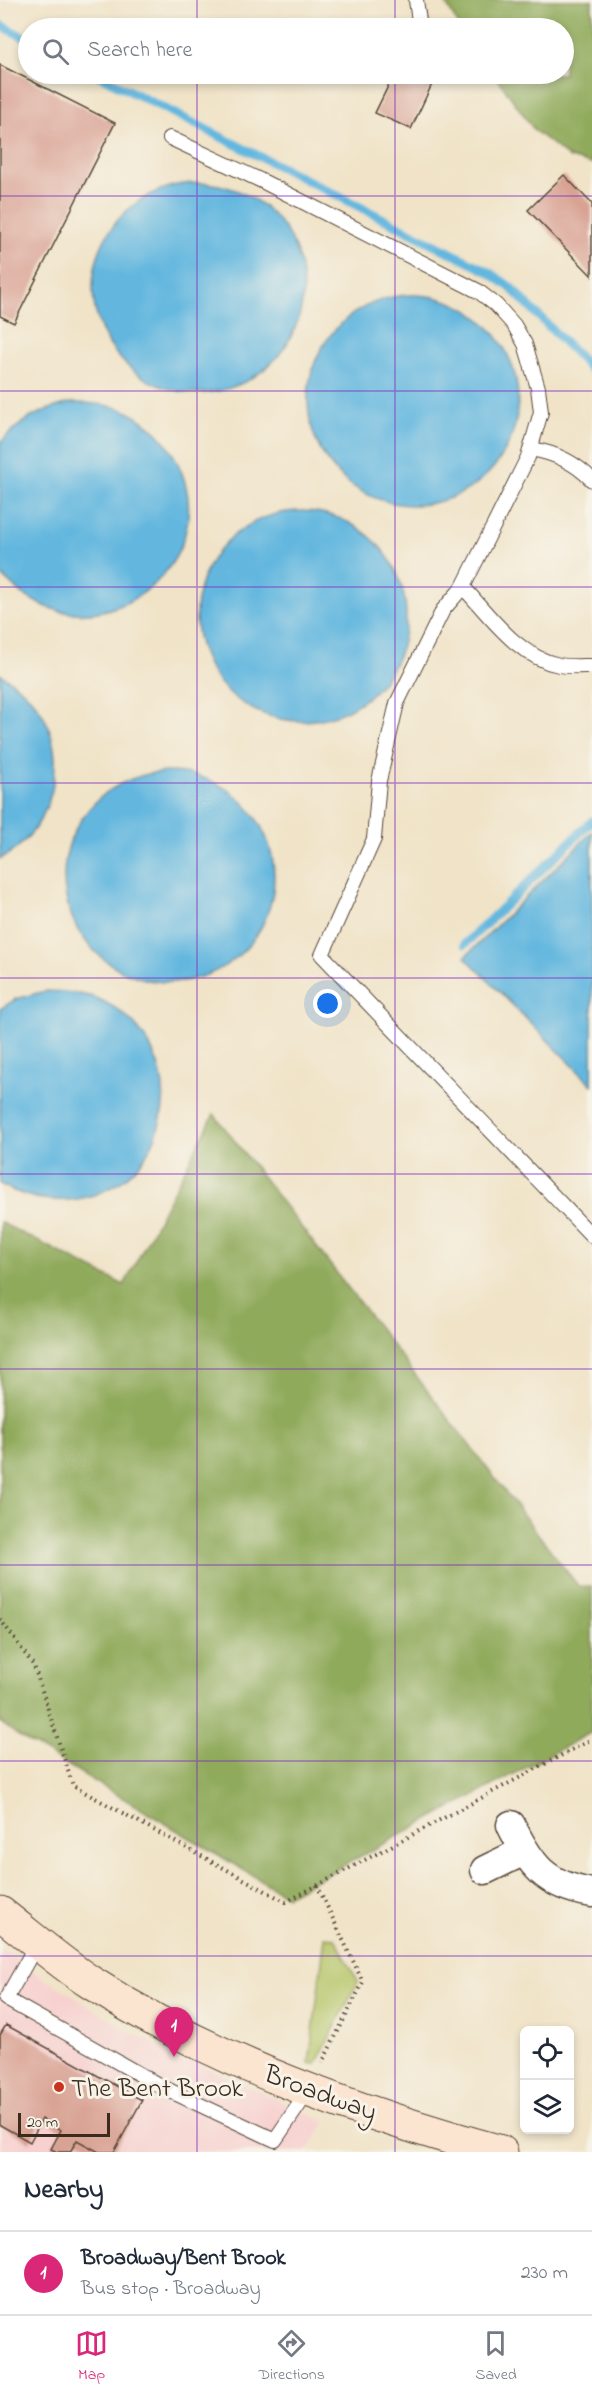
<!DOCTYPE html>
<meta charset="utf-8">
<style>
body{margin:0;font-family:"Indie Flower",sans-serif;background:#f6f6f7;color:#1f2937}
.controls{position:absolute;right:18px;bottom:18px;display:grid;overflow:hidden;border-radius:9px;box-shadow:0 3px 9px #0003}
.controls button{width:54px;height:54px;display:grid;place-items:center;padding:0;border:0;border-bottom:2px solid #e0e1e3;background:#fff;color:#1f2937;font:30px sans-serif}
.scale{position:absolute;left:18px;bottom:15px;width:92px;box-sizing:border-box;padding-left:6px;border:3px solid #3b2a1e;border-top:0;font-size:16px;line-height:21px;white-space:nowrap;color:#3b2a1e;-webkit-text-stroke:4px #f7f3e8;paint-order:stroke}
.you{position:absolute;left:328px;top:1004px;width:21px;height:21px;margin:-15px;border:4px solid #fff;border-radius:50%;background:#1a73e8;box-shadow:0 0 0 9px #1a73e833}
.badge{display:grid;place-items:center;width:39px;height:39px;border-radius:50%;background:#db2777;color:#fff;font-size:20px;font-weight:700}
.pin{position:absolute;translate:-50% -50px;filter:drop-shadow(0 2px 3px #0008)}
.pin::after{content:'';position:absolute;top:32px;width:21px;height:18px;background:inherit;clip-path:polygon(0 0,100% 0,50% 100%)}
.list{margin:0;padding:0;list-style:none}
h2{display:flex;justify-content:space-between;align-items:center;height:78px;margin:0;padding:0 24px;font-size:26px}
h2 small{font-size:20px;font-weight:400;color:#747a83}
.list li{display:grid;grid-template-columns:39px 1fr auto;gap:18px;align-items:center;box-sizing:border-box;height:84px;padding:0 24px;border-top:2px solid #e0e1e3}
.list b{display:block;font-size:22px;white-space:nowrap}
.list p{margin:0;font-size:20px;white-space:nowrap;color:#747a83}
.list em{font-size:20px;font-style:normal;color:#747a83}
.icon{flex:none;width:33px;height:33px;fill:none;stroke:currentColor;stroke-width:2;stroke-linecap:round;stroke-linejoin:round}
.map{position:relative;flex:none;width:592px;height:2152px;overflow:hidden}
.search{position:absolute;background:#fff;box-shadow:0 3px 9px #0003;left:18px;right:18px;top:18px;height:66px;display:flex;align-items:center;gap:15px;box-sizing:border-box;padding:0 21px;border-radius:33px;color:#747a83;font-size:22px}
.sheet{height:162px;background:#fff}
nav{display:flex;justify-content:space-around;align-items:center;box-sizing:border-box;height:84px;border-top:2px solid #e0e1e3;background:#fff;font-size:16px;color:#747a83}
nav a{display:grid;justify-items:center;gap:3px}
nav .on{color:#db2777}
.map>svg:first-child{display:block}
.built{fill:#f7d0cf}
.green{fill:#b5c567;stroke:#787842;stroke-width:1.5}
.forest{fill:#90aa5c;stroke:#666a3d;stroke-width:1.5}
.water{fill:#63b7df;stroke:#4f707e;stroke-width:1.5}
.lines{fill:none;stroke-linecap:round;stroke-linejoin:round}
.stream{stroke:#63b7df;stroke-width:9}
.building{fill:#d9a394}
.lane-casing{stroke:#564637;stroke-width:16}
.street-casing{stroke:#564637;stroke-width:31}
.secondary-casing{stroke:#564637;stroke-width:35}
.path{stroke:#564637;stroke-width:4;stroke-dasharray:1.5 4.5;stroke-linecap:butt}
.lane{stroke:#fff;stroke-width:14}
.street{stroke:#fff;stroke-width:28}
.secondary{stroke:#fce5d0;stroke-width:33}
.grid{fill:none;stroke:#7b2cbf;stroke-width:1.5;stroke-opacity:0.55}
.poi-dot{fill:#c8321e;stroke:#f7f3e8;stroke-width:2}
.labels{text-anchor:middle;stroke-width:6;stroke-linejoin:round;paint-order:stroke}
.poi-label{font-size:27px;fill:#3b2a1e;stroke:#f7f3e8;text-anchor:start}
.street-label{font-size:27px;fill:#3b2a1e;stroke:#f7f3e8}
</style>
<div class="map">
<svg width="592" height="2152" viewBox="0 0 592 2152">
<rect width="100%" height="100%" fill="#f7f3e8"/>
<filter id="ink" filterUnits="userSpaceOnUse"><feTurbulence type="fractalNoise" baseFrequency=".0167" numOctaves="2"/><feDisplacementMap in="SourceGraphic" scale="12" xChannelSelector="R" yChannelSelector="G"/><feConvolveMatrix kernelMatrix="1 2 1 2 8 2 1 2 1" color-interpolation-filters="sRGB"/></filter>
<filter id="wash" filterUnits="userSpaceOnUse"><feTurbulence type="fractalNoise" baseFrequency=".008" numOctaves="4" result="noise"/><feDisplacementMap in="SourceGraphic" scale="24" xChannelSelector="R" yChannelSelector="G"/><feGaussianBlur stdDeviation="1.35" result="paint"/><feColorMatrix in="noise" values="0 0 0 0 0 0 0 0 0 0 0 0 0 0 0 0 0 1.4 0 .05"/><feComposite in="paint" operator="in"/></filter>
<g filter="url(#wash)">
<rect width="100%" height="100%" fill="#f0e3c7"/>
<!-- built -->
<polygon class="built" points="0,1950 133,2034 326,2122 306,2152 0,2152"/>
<!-- green -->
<polygon class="green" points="325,1937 335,1938 358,1982 316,2064 309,2063"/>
<!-- forest -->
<g class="forest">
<polygon points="444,0 592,0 592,164 570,158 535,131 494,74 564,74 564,28 460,28"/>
<polygon points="214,1114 579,1587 592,1586 592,1732 287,1896 17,1735 0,1722 0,1222 124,1285"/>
</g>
<!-- water -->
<g class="water">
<circle cx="198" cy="288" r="105"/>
<circle cx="413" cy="400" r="105"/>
<path d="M70 403C90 403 109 403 128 412 172 434 198 486 185 534 169 594 97 632 40 604 24 597 12 586 0 574V443C22 419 39 411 70 403Z"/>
<circle cx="301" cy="616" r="105"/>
<path d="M0 674C15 683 28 693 38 707 72 756 53 832 0 859Z"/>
<circle cx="169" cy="877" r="105"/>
<polygon points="592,832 592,1085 465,957"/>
<path d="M45 991C65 992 84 992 103 1001 147 1023 173 1074 160 1123 142 1195 62 1220 0 1184V1009L16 999Z"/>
</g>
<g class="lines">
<!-- stream -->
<g class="stream">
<polyline points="0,25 28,39"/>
<polyline points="96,74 489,272 510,287 592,370"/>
<polyline points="465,944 592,821"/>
</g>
</g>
<g id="blocks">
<!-- building -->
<g class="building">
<polygon points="0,65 115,123 14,323 0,316"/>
<polygon points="394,74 414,74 433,82 411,129 375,113"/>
<polygon points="564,175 592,204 592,276 528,210"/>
<polygon points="6,2025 142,2100 114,2152 99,2152 77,2140 70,2152 57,2152 51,2149 61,2130 42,2119 30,2142 0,2125 0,2035"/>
</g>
</g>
</g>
<g filter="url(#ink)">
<use href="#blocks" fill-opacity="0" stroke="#564637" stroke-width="1.5"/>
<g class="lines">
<!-- lane casing -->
<g class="lane-casing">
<g id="lane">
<polyline points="416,0 420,28"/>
<polyline points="170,138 264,182 478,291 496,305 514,325 525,344 538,388 541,412 528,457 463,587"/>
<path d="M531 449C555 453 575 462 592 480"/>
<path d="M592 666C582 666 570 667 559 665 518 657 490 616 463 587L443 610 397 703 379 781 374 839 322 955 592 1236"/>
<polyline points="38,1942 6,1999 162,2087 275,2140 309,2090"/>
</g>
</g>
<!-- street casing -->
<g class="street-casing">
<g id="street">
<path d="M511 1825C531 1866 545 1885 592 1893"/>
<polyline points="485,1870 524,1851"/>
</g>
</g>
<!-- secondary casing -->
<g class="secondary-casing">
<path id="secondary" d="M0 1913C30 1936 59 1962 90 1982 215 2062 358 2113 501 2152"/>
</g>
<!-- path -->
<g class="path">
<polyline points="0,1619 34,1666 73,1786 286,1902 592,1739"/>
<polyline points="317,1885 363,1982 322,2063"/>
</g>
<!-- lane -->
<use href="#lane" class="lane"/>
<!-- street -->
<use href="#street" class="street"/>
<!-- secondary -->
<use href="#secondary" class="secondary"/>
</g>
</g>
<!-- grid -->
<path class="grid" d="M197 0V28M395 0V28M197 74V2152M395 74V2152M0 196H592M0 391H592M0 587H592M0 783H592M0 978H592M0 1174H592M0 1369H592M0 1565H592M0 1761H592M0 1956H592"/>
<!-- markers -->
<circle class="poi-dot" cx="59" cy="2087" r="6"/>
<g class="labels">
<!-- poi labels -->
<g class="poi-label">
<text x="71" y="2096">The Bent Brook</text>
</g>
<!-- street labels -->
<g class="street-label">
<text transform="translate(321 2092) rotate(20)" y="9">Broadway</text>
</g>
</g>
</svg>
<div class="controls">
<button><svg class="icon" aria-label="locate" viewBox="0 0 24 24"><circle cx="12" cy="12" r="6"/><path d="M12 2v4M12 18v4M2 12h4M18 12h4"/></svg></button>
<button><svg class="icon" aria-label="layers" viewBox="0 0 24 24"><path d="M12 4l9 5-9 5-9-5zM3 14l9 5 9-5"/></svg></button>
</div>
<div class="scale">20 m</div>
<div class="you"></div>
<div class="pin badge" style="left:174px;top:2057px">1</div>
<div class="search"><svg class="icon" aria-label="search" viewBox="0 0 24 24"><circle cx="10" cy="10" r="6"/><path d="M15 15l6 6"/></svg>Search here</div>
</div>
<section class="sheet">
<h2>Nearby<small></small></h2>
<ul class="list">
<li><span class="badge">1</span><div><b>Broadway/Bent Brook</b><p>Bus stop · Broadway</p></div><em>230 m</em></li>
</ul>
</section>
<nav>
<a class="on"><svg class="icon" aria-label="map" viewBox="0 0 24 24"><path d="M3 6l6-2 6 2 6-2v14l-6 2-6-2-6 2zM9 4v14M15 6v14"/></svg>Map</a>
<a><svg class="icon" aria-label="directions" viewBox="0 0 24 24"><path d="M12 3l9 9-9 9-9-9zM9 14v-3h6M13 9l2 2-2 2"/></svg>Directions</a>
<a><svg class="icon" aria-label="saved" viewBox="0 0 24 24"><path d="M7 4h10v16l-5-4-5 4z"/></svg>Saved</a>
</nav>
